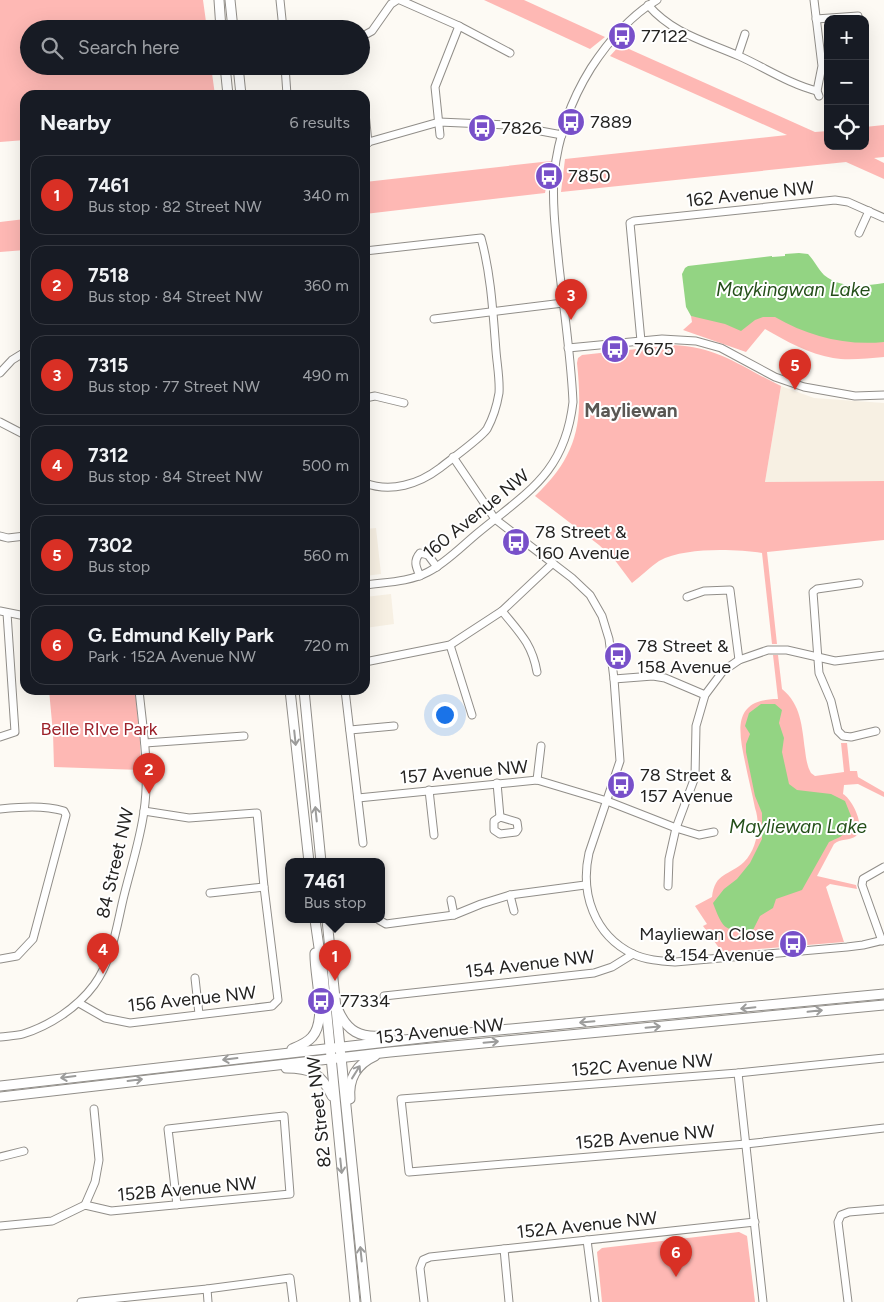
<!DOCTYPE html>
<meta charset="utf-8">
<style>
body{margin:0;font-family:Figtree,sans-serif;background:#242831;color:#f1f3f6}
.controls{position:absolute;right:15px;top:15px;display:grid;overflow:hidden;border-radius:10px;box-shadow:0 5px 20px #0002}
.controls button{width:45px;height:45px;display:grid;place-items:center;padding:0;border:0;border-bottom:1px solid #363941;background:#171b24;color:#f1f3f6;font:25px sans-serif}
.you{position:absolute;left:444px;top:714px;width:18px;height:18px;margin:-12px;border:4px solid #fff;border-radius:50%;background:#1a73e8;box-shadow:0 0 0 8px #1a73e833}
.badge{display:grid;place-items:center;width:32px;height:32px;border-radius:50%;background:#d93025;color:#fff;font-size:16px;font-weight:700}
.pin{position:absolute;translate:-50% -41px;filter:drop-shadow(0 1px 2px #0008)}
.pin::after{content:'';position:absolute;top:26px;width:18px;height:15px;background:inherit;clip-path:polygon(0 0,100% 0,50% 100%)}
.popup{position:absolute;left:285px;top:858px;width:100px;height:65px;box-sizing:border-box;display:grid;place-content:center;border-radius:10px;background:#171b24;filter:drop-shadow(0 1px 4px #0005);font-size:16px;white-space:nowrap;color:#9ea1a6}
.popup b{font-size:19px;color:#f1f3f6}
.popup::after{content:'';position:absolute;left:50%;top:100%;margin-left:-10px;border:10px solid transparent;border-top-color:#171b24}
.list{margin:0;padding:0;list-style:none}
h2{display:flex;justify-content:space-between;align-items:center;height:65px;margin:0;padding:0 20px;font-size:21px}
h2 small{font-size:16px;font-weight:400;color:#9ea1a6}
.list li{display:grid;grid-template-columns:32px 1fr auto;gap:15px;align-items:center;box-sizing:border-box;height:80px;margin:0 10px 10px;padding:0 10px;border:1px solid #363941;border-radius:15px}
.list b{display:block;font-size:19px;white-space:nowrap}
.list p{margin:0;font-size:16px;white-space:nowrap;color:#9ea1a6}
.list em{font-size:16px;font-style:normal;color:#9ea1a6}
.icon{flex:none;width:28px;height:28px;fill:none;stroke:currentColor;stroke-width:2;stroke-linecap:round;stroke-linejoin:round}
.map{position:relative;flex:none;width:884px;height:1302px;overflow:hidden}
.search{position:absolute;background:#171b24;box-shadow:0 5px 20px #0002;left:20px;top:20px;width:350px;height:55px;display:flex;align-items:center;gap:12px;box-sizing:border-box;padding:0 18px;border-radius:28px;color:#9ea1a6;font-size:19px}
.panel{position:absolute;background:#171b24;box-shadow:0 5px 20px #0002;left:20px;top:90px;width:350px;height:605px;border-radius:15px}
.map>svg:first-child{display:block}
.built{fill:#f7f0e3}
.green{fill:#feb8b4}
.water{fill:#93d483}
.lines{fill:none;stroke-linecap:round;stroke-linejoin:round}
.minor-casing{stroke:#918e89;stroke-width:9}
.major-casing{stroke:#918e89;stroke-width:11}
.minor{stroke:#fff;stroke-width:7}
.major{stroke:#fff;stroke-width:9}
.oneway{stroke:#9c9c9b}
.labels{text-anchor:middle;stroke-width:4;stroke-linejoin:round;paint-order:stroke}
.poi-label{font-size:18px;fill:#242321;stroke:#fff;text-anchor:start}
.street-label{font-size:18px;fill:#242321;stroke:#fff}
.park-label{font-size:18px;fill:#9d222b;stroke:#fff}
.water-label{font-size:19px;font-style:italic;fill:#244f19;stroke:#fff}
.neighbourhood-label{font-size:19px;font-weight:bold;fill:#5a5753;stroke:#fff}
</style>
<div class="map">
<svg width="884" height="1302" viewBox="0 0 884 1302">
<rect width="100%" height="100%" fill="#fdfaf4"/>
<!-- built -->
<g class="built">
<polygon points="781,386 814,398 884,403 884,481 765,482"/>
<polygon points="376,528 381,574 365,576 365,529"/>
<polygon points="391,594 394,624 365,628 365,597"/>
</g>
<!-- green -->
<g class="green">
<polygon points="0,0 203,0 207,29 29,29 29,66 211,66 215,95 25,95 25,140 0,142"/>
<polygon points="484,0 524,0 605,37 590,49"/>
<polygon points="620,45 815,132 828,131 828,146 865,146 865,127 884,125 884,157 874,158 884,163 884,179 846,162 561,192 565,159 787,135 610,56"/>
<polygon points="551,161 545,193 365,214 365,182"/>
<polygon points="25,219 25,250 0,252 0,222"/>
<path d="M764 311 884 327V357C868 358 849 361 833 358 809 354 786 341 765 329L746 352 683 330 692 322 691 316 735 320Z"/>
<path d="M673 345C719 347 741 367 781 386L765 482 884 481V540L767 552 777 644H772L762 553C734 549 685 547 659 561 650 567 641 576 632 583L614 559 599 545 535 496C579 454 583 421 577 363L578 358 582 355Z"/>
<path d="M773 655H778L782 689C801 704 802 727 805 750 806 758 807 766 811 773L815 776 844 772 841 743H847L850 771H857L858 777 884 792V797L858 784 844 785 843 794C852 799 866 826 856 836 850 841 840 838 834 844L817 876 856 885 857 889 830 884 826 887 844 942 722 952 703 926 707 924 695 906 712 897C715 872 729 876 744 862 757 849 761 825 755 808 752 793 748 777 745 762 738 729 733 699 778 699Z"/>
<polygon points="49,690 135,690 140,741 141,770 54,767 53,733"/>
<polygon points="739,1232 747,1236 755,1302 602,1302 597,1252 602,1248"/>
</g>
<!-- water -->
<g class="water">
<path d="M799 253 808 254C814 260 818 269 824 275 841 289 864 286 884 283V342C845 346 808 336 775 317H763L755 320 741 331 725 324 691 316 686 307 682 274 685 268 688 266 772 256V257L785 256V254Z"/>
<path d="M761 704H775L782 710 779 723 784 738 782 752 789 784 797 790 831 794 845 801 851 816V828L840 837 829 842 802 890 776 899 773 908 760 916 753 930C724 932 723 929 713 903L724 889 737 879 750 863 762 839V813L755 796 746 752V744L750 734 745 726 749 713Z"/>
</g>
<g class="lines">
<!-- minor casing -->
<g class="minor-casing">
<g id="minor">
<polyline points="280,0 283,29"/>
<polyline points="400,0 459,26 510,53"/>
<polyline points="814,0 822,66 817,91 819,96"/>
<path d="M648 5C673 34 705 41 739 56 764 67 789 84 817 91"/>
<polyline points="816,19 858,16"/>
<polyline points="361,37 372,31 391,4 397,0"/>
<polyline points="738,55 745,34"/>
<polyline points="285,66 287,95"/>
<polyline points="365,113 368,143"/>
<polyline points="440,135 435,87 459,26"/>
<polyline points="365,143 439,122 508,125 562,135"/>
<polyline points="859,233 869,211"/>
<path d="M365 251 481 238C491 274 493 313 496 351 497 364 500 380 499 393 497 405 493 418 487 429 481 438 450 460 440 468 419 484 391 493 365 483"/>
<polyline points="434,319 563,303"/>
<polyline points="641,341 630,223 634,221 835,200 848,202 884,218"/>
<polyline points="568,348 662,339 696,341 721,348 775,377 804,387 855,396 884,395"/>
<polyline points="0,373 12,360 25,352"/>
<polyline points="365,398 375,396 404,403"/>
<polyline points="0,422 25,435"/>
<path d="M453 457 495 519 572 578 590 595 602 616 609 639 614 679 620 761 589 853C580 893 594 935 633 954 646 960 660 961 675 962L847 947 863 945 884 940"/>
<polyline points="0,536 8,538 25,536"/>
<path d="M420 576C416 567 413 561 420 553L428 555 437 567"/>
<polyline points="859,583 817,589 813,592 819,673 831,701 838,731 843,736 851,737 876,731"/>
<path d="M365 585C386 582 409 582 428 572 446 563 463 545 479 532 529 491 565 472 573 402 571 357 564 311 559 266 556 236 552 205 554 175 558 137 571 100 591 68 608 42 630 16 657 0"/>
<polyline points="687,597 704,591 730,590 739,660"/>
<polyline points="0,611 25,616"/>
<path d="M502 611C520 633 532 644 537 672"/>
<polyline points="450,645 472,715"/>
<polyline points="365,662 450,645 502,611 553,563"/>
<polyline points="614,679 653,676 665,678 705,695"/>
<polyline points="345,690 363,843"/>
<polyline points="350,730 394,726"/>
<polyline points="0,737 15,732 7,613"/>
<polyline points="145,743 244,736"/>
<polyline points="537,780 541,746"/>
<polyline points="497,783 500,817"/>
<polyline points="429,790 434,835"/>
<polyline points="358,798 537,780 607,801 676,828 699,835 714,832"/>
<path d="M0 809C21 807 43 805 64 811L66 815 33 939 17 956 0 959"/>
<polygon points="500,817 517,822 518,829 516,832 500,834 494,830 494,821"/>
<polyline points="668,886 669,859 676,828 695,777 696,726 705,695 723,671 739,660 768,650 787,650 835,661 884,655"/>
<polyline points="210,893 264,887"/>
<polyline points="510,895 514,911"/>
<polyline points="451,900 454,915"/>
<polyline points="379,920 386,924 454,915 481,904 510,895 585,885"/>
<polyline points="882,941 862,885 863,879 884,867"/>
<polyline points="195,978 199,1014"/>
<polyline points="384,996 594,973 612,967 633,954"/>
<polyline points="79,1003 105,1018 130,1023 272,1006 278,1000 264,887 257,813 189,818 144,811"/>
<path d="M0 1037C7 1036 16 1036 23 1034 49 1026 77 1008 94 985 111 962 116 931 122 904 129 873 140 842 144 811 150 771 143 730 139 690"/>
<polyline points="884,1058 738,1073 401,1099 409,1172 746,1144 884,1128"/>
<polyline points="738,1073 763,1302"/>
<polyline points="0,1157 24,1151"/>
<polyline points="85,1205 95,1182 99,1160 94,1109"/>
<polyline points="0,1226 52,1221 85,1205 111,1211 290,1194 284,1116 168,1129 177,1205"/>
<polyline points="587,1240 595,1302"/>
<polyline points="504,1249 509,1302"/>
<polyline points="207,1289 208,1302"/>
<polyline points="81,1302 207,1289 290,1278 293,1302"/>
<polyline points="424,1302 420,1268 423,1260 430,1257 755,1222"/>
<polyline points="848,1302 838,1222 841,1215 849,1212 884,1209"/>
</g>
</g>
<!-- major casing -->
<g class="major-casing">
<g id="major">
<polyline points="219,0 221,29"/>
<polyline points="230,0 233,29"/>
<polyline points="225,66 228,95"/>
<polyline points="238,66 241,95"/>
<polyline points="290,690 309,862"/>
<polyline points="304,690 321,862"/>
<polyline points="315,920 323,975 355,1302"/>
<polyline points="327,920 366,1302"/>
<path d="M338 1010C347 1031 360 1038 382 1036"/>
<path d="M292 1049C299 1046 307 1043 312 1037 328 1019 314 976 315 953"/>
<path d="M286 1068C311 1068 321 1073 332 1096"/>
<polyline points="0,1086 457,1034 884,994"/>
<polyline points="0,1097 390,1052 884,1005"/>
<path d="M350 1099C348 1078 357 1064 375 1056"/>
</g>
</g>
<!-- minor -->
<use href="#minor" class="minor"/>
<!-- major -->
<use href="#major" class="major"/>
</g>
<!-- one-way arrows -->
<defs><path id="oneway-shaft" d="M-6 0H5M1.5-3L5.5 0L1.5 3" fill="none" stroke-width="1.6" stroke-linecap="round" stroke-linejoin="round" transform="scale(1.25)"/></defs>
<g class="oneway">
<use href="#oneway-shaft" transform="translate(295 738) rotate(84)"/>
<use href="#oneway-shaft" transform="translate(316 814) rotate(-96)"/>
<use href="#oneway-shaft" transform="translate(748 1008) rotate(174)"/>
<use href="#oneway-shaft" transform="translate(815 1011) rotate(-6)"/>
<use href="#oneway-shaft" transform="translate(587 1022) rotate(175)"/>
<use href="#oneway-shaft" transform="translate(653 1027) rotate(-5)"/>
<use href="#oneway-shaft" transform="translate(491 1042) rotate(-5)"/>
<use href="#oneway-shaft" transform="translate(230 1059) rotate(173)"/>
<use href="#oneway-shaft" transform="translate(356 1072) rotate(-58)"/>
<use href="#oneway-shaft" transform="translate(68 1077) rotate(173)"/>
<use href="#oneway-shaft" transform="translate(135 1080) rotate(-7)"/>
<use href="#oneway-shaft" transform="translate(341 1166) rotate(84)"/>
<use href="#oneway-shaft" transform="translate(361 1254) rotate(-96)"/>
</g>
<!-- icons -->
<defs>
<g id="bus-disc" transform="scale(1.4375)"><circle r="9.5" fill="#7850c9" stroke="#fff"/><path d="M-5-6H5V4H4V6H2V4H-2V6H-4V4H-5ZM-3.5-4V0h7V-4ZM-3.5 1.2v1.5H-2V1.2ZM2 1.2v1.5H3.5V1.2Z" fill="#fff"/></g>
</defs>
<g fill-rule="evenodd">
<use href="#bus-disc" x="622" y="36"/>
<use href="#bus-disc" x="571" y="122"/>
<use href="#bus-disc" x="482" y="128"/>
<use href="#bus-disc" x="549" y="176"/>
<use href="#bus-disc" x="615" y="349"/>
<use href="#bus-disc" x="516" y="542"/>
<use href="#bus-disc" x="618" y="656"/>
<use href="#bus-disc" x="621" y="785"/>
<use href="#bus-disc" x="793" y="944"/>
<use href="#bus-disc" x="321" y="1001"/>
</g>
<g class="labels">
<!-- poi labels -->
<g class="poi-label">
<text x="641" y="42">77122</text>
<text x="590" y="128">7889</text>
<text x="501" y="134">7826</text>
<text x="568" y="182">7850</text>
<text x="634" y="355">7675</text>
<text x="535" y="538">78 Street &amp;<tspan x="535" dy="21">160 Avenue</tspan></text>
<text x="637" y="652">78 Street &amp;<tspan x="637" dy="21">158 Avenue</tspan></text>
<text x="640" y="781">78 Street &amp;<tspan x="640" dy="21">157 Avenue</tspan></text>
<text x="774" y="940" text-anchor="end">Mayliewan Close<tspan x="774" dy="21">&amp; 154 Avenue</tspan></text>
<text x="340" y="1007">77334</text>
</g>
<!-- street labels -->
<g class="street-label">
<text transform="translate(750 194) rotate(-6)" y="6">162 Avenue NW</text>
<text transform="translate(476 514) rotate(-39)" y="6">160 Avenue NW</text>
<text transform="translate(464 772) rotate(-5)" y="6">157 Avenue NW</text>
<text transform="translate(115 863) rotate(-77)" y="6">84 Street NW</text>
<text transform="translate(530 964) rotate(-7)" y="6">154 Avenue NW</text>
<text transform="translate(192 999) rotate(-6)" y="6">156 Avenue NW</text>
<text transform="translate(440 1031) rotate(-6)" y="6">153 Avenue NW</text>
<text transform="translate(642 1065) rotate(-4)" y="6">152C Avenue NW</text>
<text transform="translate(319 1112) rotate(-96)" y="6">82 Street NW</text>
<text transform="translate(645 1137) rotate(-5)" y="6">152B Avenue NW</text>
<text transform="translate(187 1189) rotate(-5)" y="6">152B Avenue NW</text>
<text transform="translate(587 1225) rotate(-6)" y="6">152A Avenue NW</text>
</g>
<!-- park labels -->
<g class="park-label">
<text x="99" y="735">Belle RIve Park</text>
</g>
<!-- water labels -->
<g class="water-label">
<text x="793" y="296">Maykingwan Lake</text>
<text x="798" y="833">Mayliewan Lake</text>
</g>
<!-- neighbourhood labels -->
<g class="neighbourhood-label">
<text x="631" y="417">Mayliewan</text>
</g>
</g>
</svg>
<div class="controls">
<button>+</button>
<button>−</button>
<button><svg class="icon" aria-label="locate" viewBox="0 0 24 24"><circle cx="12" cy="12" r="6"/><path d="M12 2v4M12 18v4M2 12h4M18 12h4"/></svg></button>
</div>
<div class="you"></div>
<div class="pin badge" style="left:335px;top:981px">1</div>
<div class="popup"><b>7461</b>Bus stop</div>
<div class="pin badge" style="left:149px;top:794px">2</div>
<div class="pin badge" style="left:571px;top:320px">3</div>
<div class="pin badge" style="left:103px;top:974px">4</div>
<div class="pin badge" style="left:795px;top:390px">5</div>
<div class="pin badge" style="left:676px;top:1277px">6</div>
<div class="search"><svg class="icon" aria-label="search" viewBox="0 0 24 24"><circle cx="10" cy="10" r="6"/><path d="M15 15l6 6"/></svg>Search here</div>
<section class="panel">
<h2>Nearby<small>6 results</small></h2>
<ul class="list">
<li><span class="badge">1</span><div><b>7461</b><p>Bus stop · 82 Street NW</p></div><em>340 m</em></li>
<li><span class="badge">2</span><div><b>7518</b><p>Bus stop · 84 Street NW</p></div><em>360 m</em></li>
<li><span class="badge">3</span><div><b>7315</b><p>Bus stop · 77 Street NW</p></div><em>490 m</em></li>
<li><span class="badge">4</span><div><b>7312</b><p>Bus stop · 84 Street NW</p></div><em>500 m</em></li>
<li><span class="badge">5</span><div><b>7302</b><p>Bus stop</p></div><em>560 m</em></li>
<li><span class="badge">6</span><div><b>G. Edmund Kelly Park</b><p>Park · 152A Avenue NW</p></div><em>720 m</em></li>
</ul>
</section>
</div>
